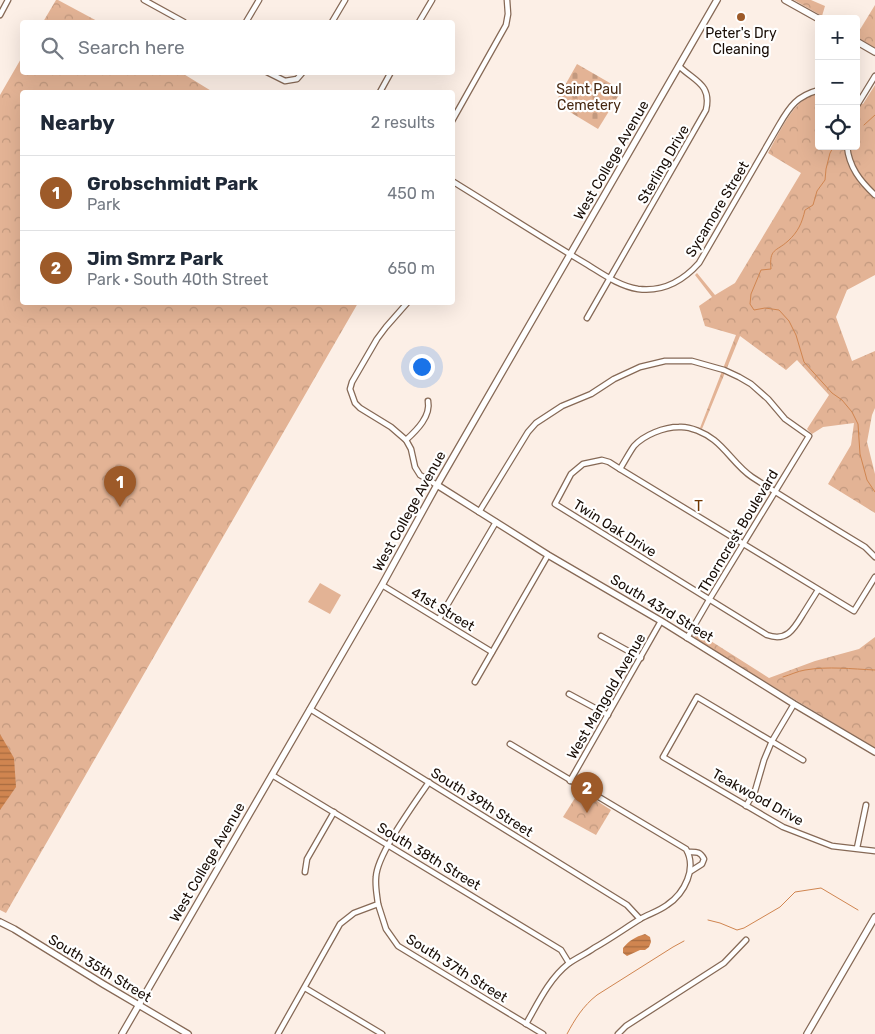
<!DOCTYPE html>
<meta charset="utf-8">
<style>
body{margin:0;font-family:Rubik,sans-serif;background:#f2f2f3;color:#1f2937}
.controls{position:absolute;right:15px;top:15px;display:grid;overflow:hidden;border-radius:5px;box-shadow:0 5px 20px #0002}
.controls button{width:45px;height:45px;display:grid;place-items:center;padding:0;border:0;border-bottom:1px solid #e0e1e3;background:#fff;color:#1f2937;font:25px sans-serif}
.you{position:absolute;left:421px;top:366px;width:18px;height:18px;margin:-12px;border:4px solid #fff;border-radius:50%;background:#1a73e8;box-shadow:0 0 0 8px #1a73e833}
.badge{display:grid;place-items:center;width:32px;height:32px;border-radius:50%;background:#9d5a29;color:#fff;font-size:16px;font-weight:700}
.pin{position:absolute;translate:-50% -41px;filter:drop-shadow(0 1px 2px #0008)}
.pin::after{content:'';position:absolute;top:26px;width:18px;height:15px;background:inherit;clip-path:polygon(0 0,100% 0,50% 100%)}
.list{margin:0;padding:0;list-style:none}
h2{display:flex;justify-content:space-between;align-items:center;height:65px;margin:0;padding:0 20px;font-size:21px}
h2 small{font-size:16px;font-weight:400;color:#747a83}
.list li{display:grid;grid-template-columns:32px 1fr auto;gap:15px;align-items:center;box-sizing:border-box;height:75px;padding:0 20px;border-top:1px solid #e0e1e3}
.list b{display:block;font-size:19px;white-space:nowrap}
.list p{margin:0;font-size:16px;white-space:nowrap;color:#747a83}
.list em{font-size:16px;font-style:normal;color:#747a83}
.icon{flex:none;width:28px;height:28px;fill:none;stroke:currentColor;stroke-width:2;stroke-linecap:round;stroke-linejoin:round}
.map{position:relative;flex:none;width:875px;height:1034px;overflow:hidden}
.search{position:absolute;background:#fff;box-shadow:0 5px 20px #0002;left:20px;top:20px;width:435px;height:55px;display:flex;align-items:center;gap:12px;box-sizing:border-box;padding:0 18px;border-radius:5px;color:#747a83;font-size:19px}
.panel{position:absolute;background:#fff;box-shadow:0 5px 20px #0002;left:20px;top:90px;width:435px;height:215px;border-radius:5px}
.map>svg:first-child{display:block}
.green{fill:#e3b395}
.cemetery{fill:url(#cemetery-stones)}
.park{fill:url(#park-crowns)}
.water{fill:url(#water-rules)}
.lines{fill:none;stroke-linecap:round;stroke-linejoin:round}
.stream{stroke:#d08550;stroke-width:1}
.minor-casing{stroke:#866956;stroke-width:7}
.tertiary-casing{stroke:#866956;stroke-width:8}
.minor{stroke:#fff;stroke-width:4.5}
.tertiary{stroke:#fff;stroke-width:5.5}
.poi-dot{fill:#9d5a29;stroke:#fff;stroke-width:2}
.labels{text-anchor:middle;stroke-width:4.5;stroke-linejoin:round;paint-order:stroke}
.poi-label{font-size:14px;fill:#180d06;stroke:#fff}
.park-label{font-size:14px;fill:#472811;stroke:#fff}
.street-label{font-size:14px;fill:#180d06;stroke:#fff}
.neighbourhood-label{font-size:15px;letter-spacing:1px;fill:#703600;stroke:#fff}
</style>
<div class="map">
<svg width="875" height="1034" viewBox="0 0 875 1034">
<defs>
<pattern id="cemetery-stones" width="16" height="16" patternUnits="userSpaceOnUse" patternTransform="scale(1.25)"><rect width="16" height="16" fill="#e3b395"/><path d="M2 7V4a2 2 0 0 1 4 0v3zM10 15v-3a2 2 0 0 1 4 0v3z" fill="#c2997f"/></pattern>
<pattern id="park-crowns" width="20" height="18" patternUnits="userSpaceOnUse" patternTransform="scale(1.25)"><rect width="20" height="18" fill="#e3b395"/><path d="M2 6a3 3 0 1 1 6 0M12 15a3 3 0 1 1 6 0" fill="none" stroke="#c2997f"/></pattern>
<pattern id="water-rules" width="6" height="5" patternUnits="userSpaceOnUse" patternTransform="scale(1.25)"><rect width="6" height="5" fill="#d08550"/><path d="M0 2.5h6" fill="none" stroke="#a86b40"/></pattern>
</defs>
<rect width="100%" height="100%" fill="#fcefe6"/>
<!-- green -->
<polygon class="green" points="320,583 341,595 330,614 308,602"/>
<!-- cemetery -->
<polygon class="cemetery" points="577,64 622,90 598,129 555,103"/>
<!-- park -->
<g class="park">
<polygon points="56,0 58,0 99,22 43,22"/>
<polygon points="794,0 811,0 825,6 822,16"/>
<polygon points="875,5 875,48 856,37 856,36"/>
<polygon points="22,57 22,72 182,73 213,92 22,92 22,302 358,303 6,913 0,910 0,95"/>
<path d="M875 85V275L847 290 836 317 852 361 875 351V408L872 415 867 442 875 474V513L828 484 851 445 854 423 823 427 812 434 807 429 829 395 797 360 786 370 740 336 702 429 700 428 736 335 705 326 699 306 712 297 695 275 697 273 715 295 735 283 801 173 768 153C775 140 788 114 798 105 803 99 811 95 819 93V146H856V101L863 104Z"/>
<polygon points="695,631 769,678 815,661 859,649 875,637 875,748 696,640 694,634"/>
<polygon points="580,790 611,810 596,835 563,817"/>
</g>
<!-- water -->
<g class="water">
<polygon points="0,734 14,758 16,787 0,810"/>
<path d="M645 934 650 937 651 942 649 947 645 950H640L627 956 623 953V948C630 940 635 937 645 934Z"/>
</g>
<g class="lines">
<!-- stream -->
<g class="stream">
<polyline points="864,125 875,115"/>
<path d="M834 146 830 153 826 169 825 180 817 191 813 205 805 210C802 223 798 232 788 241 776 252 769 248 771 269L761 270 751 294 750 304 754 310 765 308 779 310 789 321 796 335 804 362 832 393 842 400 852 412 858 424 860 454 867 480 875 492"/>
<path d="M783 677C790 675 798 671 805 670 829 666 851 669 875 670"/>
<polyline points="708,920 720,923 737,930 744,928 780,907 795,892 821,888 858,910"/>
<path d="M567 1034C575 1019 583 1006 597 995L673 947 684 941"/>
</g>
<!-- minor casing -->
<g class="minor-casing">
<g id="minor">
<polyline points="144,0 184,22"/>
<polyline points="0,15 8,0"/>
<polyline points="246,22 259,0"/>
<polyline points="332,22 345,0"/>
<polyline points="419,22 432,0"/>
<polyline points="267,72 285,81 297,79 303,72"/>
<polyline points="380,92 391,72"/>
<polyline points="856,107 875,76"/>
<polyline points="452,121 506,25 508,14 507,0"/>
<path d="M847 146C849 167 860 181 875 195"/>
<path d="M452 181C496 208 539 236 583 262 600 272 618 286 638 289 662 292 683 281 699 263L779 125C790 106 797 96 819 90"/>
<polyline points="408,302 386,327 377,339 352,382 350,389 355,403 360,408 391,427 406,440 411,449 415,467 420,475 437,485"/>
<path d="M587 318 706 110C712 84 694 81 679 66"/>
<path d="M406 440C417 430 431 416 428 401"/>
<path d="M620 469C625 461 629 453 634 446 644 435 664 427 679 427 690 426 705 433 714 440 728 451 737 467 752 477 789 501 827 524 865 547L875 557"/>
<polyline points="479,512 528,432 536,423 562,406 591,394 614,379 640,367 665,361 692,361 724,370 739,377 751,384 768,399 785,419 809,436 709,600 687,638"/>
<polyline points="382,585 492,652"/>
<path d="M818 590C813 598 808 606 803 614 794 629 787 642 767 635L555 504 571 474 583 464 602 460 609 462 620 469 854 611 875 577"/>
<polyline points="439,619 496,522"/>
<polyline points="601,636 641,658"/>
<polyline points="475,682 548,555"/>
<polyline points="569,694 608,715"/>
<polyline points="310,709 627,905 640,919"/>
<path d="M510 744 686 849C697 868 685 893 667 905 659 911 649 914 640 919 624 929 610 939 594 948 586 954 576 958 568 964 549 979 538 1003 526 1024"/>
<polyline points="803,760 697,697 663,757 783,827 832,846 875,851"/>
<polyline points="272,775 561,950 569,963"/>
<polyline points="570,781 661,621"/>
<polyline points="746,806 755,791 764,760 772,741 794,704"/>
<polyline points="857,848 866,805"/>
<path d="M688 852C696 852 700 851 704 859L702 864 691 871"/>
<polyline points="305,872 307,859 334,812"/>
<polyline points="378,904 386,929 398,946 543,1034"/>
<polyline points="305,988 382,1034"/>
<path d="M278 1034 340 924 354 913 378 904C377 895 375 886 376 877 377 854 415 803 429 782"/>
<polyline points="618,1034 626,1026 724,963 746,940"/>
</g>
</g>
<!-- tertiary casing -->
<g class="tertiary-casing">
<g id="tertiary">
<polyline points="785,0 819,19"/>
<polyline points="856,41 875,52"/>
<polyline points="437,485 548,555 661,621 794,704 875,752"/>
<polyline points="0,922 14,929 103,984 188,1034"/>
<polyline points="122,1034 382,585 437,485 717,0"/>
<polyline points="807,1034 875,917"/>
</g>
</g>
<!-- minor -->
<use href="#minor" class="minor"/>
<!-- tertiary -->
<use href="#tertiary" class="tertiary"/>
</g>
<!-- markers -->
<circle class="poi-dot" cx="741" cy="17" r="5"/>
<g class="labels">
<!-- poi labels -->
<g class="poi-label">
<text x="741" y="38">Peter's Dry<tspan x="741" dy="16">Cleaning</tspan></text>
</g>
<!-- park labels -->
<g class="park-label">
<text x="589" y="94">Saint Paul<tspan x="589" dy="16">Cemetery</tspan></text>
</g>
<!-- street labels -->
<g class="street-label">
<text transform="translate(611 160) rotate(-60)" y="5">West College Avenue</text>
<text transform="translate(663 164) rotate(-60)" y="5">Sterling Drive</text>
<text transform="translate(717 209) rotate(-59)" y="5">Sycamore Street</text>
<text transform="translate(409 511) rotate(-61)" y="5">West College Avenue</text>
<text transform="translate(615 528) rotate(32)" y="5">Twin Oak Drive</text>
<text transform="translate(738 531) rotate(-59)" y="5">Thorncrest Boulevard</text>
<text transform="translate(662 608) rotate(31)" y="5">South 43rd Street</text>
<text transform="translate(443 609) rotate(31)" y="5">41st Street</text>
<text transform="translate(606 696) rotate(-60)" y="5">West Mangold Avenue</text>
<text transform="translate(758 797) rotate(29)" y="5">Teakwood Drive</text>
<text transform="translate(482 802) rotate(32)" y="5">South 39th Street</text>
<text transform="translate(429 856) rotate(31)" y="5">South 38th Street</text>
<text transform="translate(207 862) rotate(-60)" y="5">West College Avenue</text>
<text transform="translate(100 968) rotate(31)" y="5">South 35th Street</text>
<text transform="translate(457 968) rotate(32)" y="5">South 37th Street</text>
</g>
<!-- neighbourhood labels -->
<g class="neighbourhood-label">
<text x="699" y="511">T</text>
</g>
</g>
</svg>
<div class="controls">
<button>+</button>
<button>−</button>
<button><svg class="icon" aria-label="locate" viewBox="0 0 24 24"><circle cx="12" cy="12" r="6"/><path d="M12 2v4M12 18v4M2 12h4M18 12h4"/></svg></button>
</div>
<div class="you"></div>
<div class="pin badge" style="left:120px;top:507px">1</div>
<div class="pin badge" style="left:587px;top:813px">2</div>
<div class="search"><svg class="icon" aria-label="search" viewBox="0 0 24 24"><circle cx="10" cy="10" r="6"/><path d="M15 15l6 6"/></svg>Search here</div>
<section class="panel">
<h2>Nearby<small>2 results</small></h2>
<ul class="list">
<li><span class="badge">1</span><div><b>Grobschmidt Park</b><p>Park</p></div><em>450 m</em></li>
<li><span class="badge">2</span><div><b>Jim Smrz Park</b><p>Park · South 40th Street</p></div><em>650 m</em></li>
</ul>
</section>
</div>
